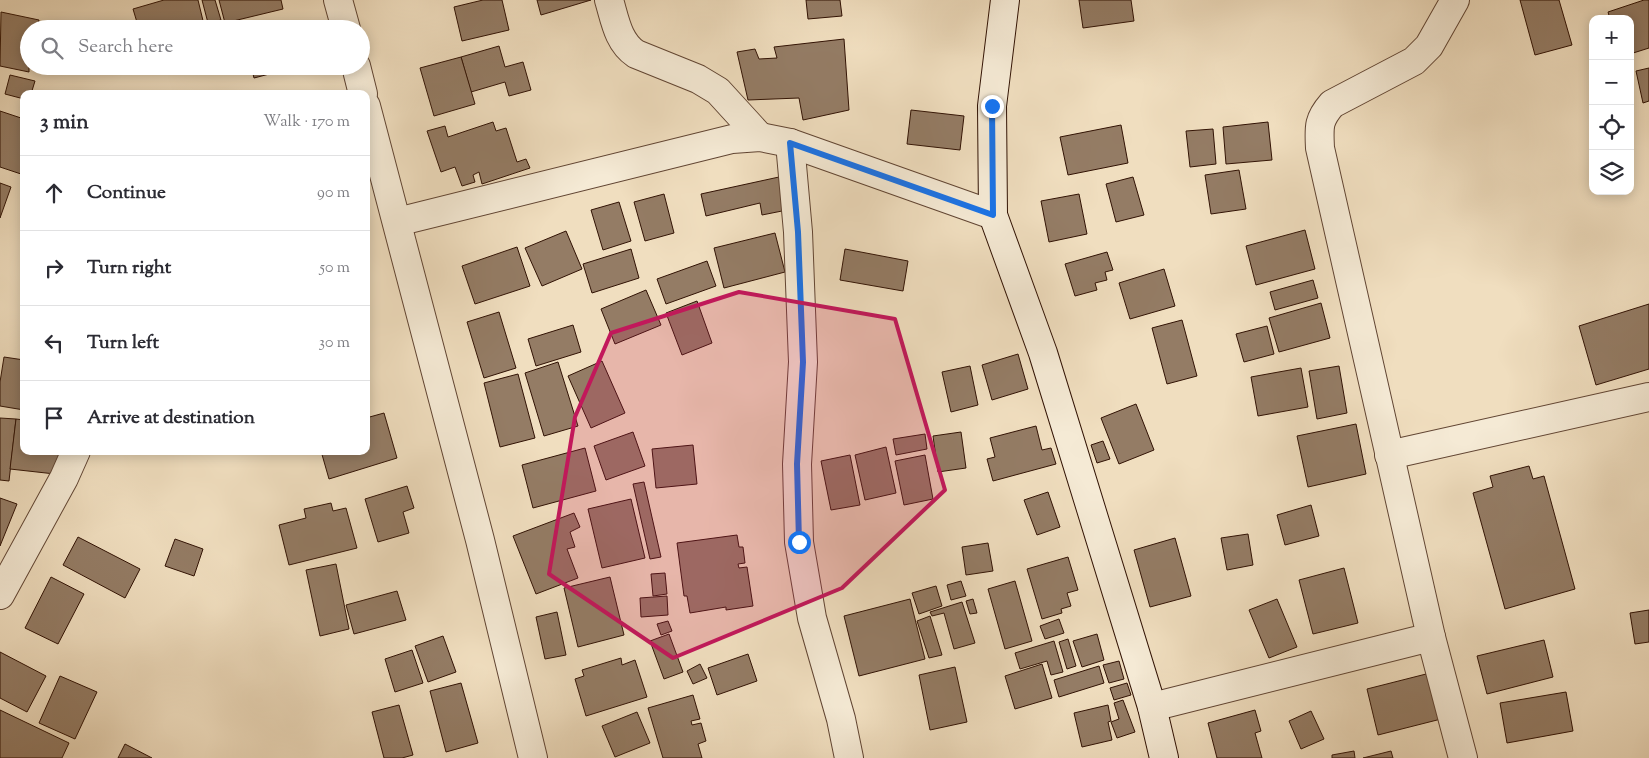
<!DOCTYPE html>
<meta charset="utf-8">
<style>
body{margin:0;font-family:"Sorts Mill Goudy",serif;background:#f7f7f7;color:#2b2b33}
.controls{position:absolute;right:15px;top:15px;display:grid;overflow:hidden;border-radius:10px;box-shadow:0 2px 12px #0003}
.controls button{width:45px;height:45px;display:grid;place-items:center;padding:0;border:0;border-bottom:1px solid #e1e1e2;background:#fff;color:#2b2b33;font:25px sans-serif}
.stop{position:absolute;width:15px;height:15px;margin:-11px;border:4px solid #1a73e8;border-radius:50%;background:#fff}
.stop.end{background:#1a73e8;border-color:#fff;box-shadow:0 1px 5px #0008}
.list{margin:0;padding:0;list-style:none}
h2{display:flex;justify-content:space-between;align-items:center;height:65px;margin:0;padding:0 20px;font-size:21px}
h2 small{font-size:16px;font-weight:400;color:#7c7c81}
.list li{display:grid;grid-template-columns:32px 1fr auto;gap:15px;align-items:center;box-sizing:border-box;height:75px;padding:0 20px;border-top:1px solid #e1e1e2}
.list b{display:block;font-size:19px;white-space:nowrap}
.list em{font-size:16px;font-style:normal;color:#7c7c81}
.icon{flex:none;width:28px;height:28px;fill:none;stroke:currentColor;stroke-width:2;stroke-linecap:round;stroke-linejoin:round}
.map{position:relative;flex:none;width:1649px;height:758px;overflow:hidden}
.search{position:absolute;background:#fff;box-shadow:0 2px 12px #0003;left:20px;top:20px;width:350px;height:55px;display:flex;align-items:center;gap:12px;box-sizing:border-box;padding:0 18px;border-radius:28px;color:#7c7c81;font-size:19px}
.panel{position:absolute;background:#fff;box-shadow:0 2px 12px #0003;left:20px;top:90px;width:350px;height:365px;border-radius:10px}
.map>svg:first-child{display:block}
.building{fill:#947c65;stroke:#311204}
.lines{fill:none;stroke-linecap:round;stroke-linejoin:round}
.street-casing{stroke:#614533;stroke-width:30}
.secondary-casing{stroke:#311204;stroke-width:30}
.street{stroke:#f5ead5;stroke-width:28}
.secondary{stroke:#f5ead5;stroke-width:28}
.route{stroke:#1a73e8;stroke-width:6}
.marked{fill:#c2185b;fill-opacity:0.2;stroke:#c2185b;stroke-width:4;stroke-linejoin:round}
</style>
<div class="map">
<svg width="1649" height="758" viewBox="0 0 1649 758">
<rect width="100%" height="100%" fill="#f0debf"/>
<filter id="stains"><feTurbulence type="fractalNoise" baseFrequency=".004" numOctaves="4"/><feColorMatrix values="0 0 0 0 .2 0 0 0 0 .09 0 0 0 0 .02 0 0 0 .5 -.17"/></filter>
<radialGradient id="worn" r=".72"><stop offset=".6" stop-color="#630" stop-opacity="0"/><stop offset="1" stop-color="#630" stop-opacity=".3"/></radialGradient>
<!-- building -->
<g class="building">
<polygon points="164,0 198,0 205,29 139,29 133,9"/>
<polygon points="202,0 215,0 221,20 208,23"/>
<polygon points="219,0 281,0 283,9 225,23"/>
<polygon points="483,0 502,0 509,30 462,41 454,7"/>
<polygon points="537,0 591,0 541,15"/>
<polygon points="806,0 840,0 842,16 808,19"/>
<polygon points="1079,0 1131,0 1134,21 1083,28"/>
<polygon points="1520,0 1559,0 1572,45 1535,55"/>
<polygon points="1644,0 1649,0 1649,48 1630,54 1630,19 1610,19 1608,12"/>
<polygon points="1,12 39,20 37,29 29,29 29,72 0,66"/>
<polygon points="283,21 286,29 255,29"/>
<polygon points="844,39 849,110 803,120 799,98 748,100 737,52 755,49 759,59 777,58 774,47"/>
<polygon points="499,46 505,67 523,62 531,90 509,96 505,82 471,92 461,57"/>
<polygon points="461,57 475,104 434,116 420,68"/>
<polygon points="251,66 296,66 296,67 254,78"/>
<polygon points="1649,68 1649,101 1643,103 1636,71"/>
<polygon points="10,75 35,81 31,94 24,94 24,99 5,94"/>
<polygon points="911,110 964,116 960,150 907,144"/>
<polygon points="0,111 24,119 24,175 0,167"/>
<polygon points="493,122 496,131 506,128 517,162 526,159 530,168 482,184 479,172 473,175 475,182 462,186 455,167 441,172 427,131 445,126 448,137"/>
<polygon points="1268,122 1272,160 1226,164 1223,127"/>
<polygon points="1121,125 1128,163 1068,175 1060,137"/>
<polygon points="1213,129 1216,164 1190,167 1186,131"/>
<polygon points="1239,170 1246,209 1211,214 1205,175"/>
<polygon points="779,177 787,210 762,215 760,203 706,216 701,194"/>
<polygon points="1133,177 1144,215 1116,222 1106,184"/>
<polygon points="0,183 11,187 0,218"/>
<polygon points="664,194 674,233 645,241 634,202"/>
<polygon points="1079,194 1087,234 1049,242 1041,201"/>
<polygon points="619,202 631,241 603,250 591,210"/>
<polygon points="1305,230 1315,269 1256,285 1246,246"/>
<polygon points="566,231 582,269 542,286 525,248"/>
<polygon points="775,233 785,272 724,288 714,248"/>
<polygon points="517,247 530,286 475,304 462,266"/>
<polygon points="631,249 639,278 592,293 583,264"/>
<polygon points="845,249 908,261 903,291 840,280"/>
<polygon points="1107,252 1113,270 1105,272 1107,280 1095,283 1097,290 1075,296 1065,264"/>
<polygon points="707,261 716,286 666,304 657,279"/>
<polygon points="1164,269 1175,306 1130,319 1119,283"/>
<polygon points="1313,280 1318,298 1275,310 1270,292"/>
<polygon points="646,290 661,325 615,344 601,309"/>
<polygon points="697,301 712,343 682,355 666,313"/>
<polygon points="1321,303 1330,338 1279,352 1269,318"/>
<polygon points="1649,304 1649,369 1596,385 1579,326"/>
<polygon points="499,312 516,368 484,378 467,322"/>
<polygon points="1182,320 1197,376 1167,384 1152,328"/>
<polygon points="573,325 581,352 536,366 528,339"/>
<polygon points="1267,326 1274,354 1244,362 1236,334"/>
<polygon points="1018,354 1028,389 992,400 982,365"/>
<polygon points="4,357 24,360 24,410 0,406 0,382"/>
<polygon points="602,361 625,413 591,428 568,376"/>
<polygon points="558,362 578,426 544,436 525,373"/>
<polygon points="970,366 978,405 951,412 942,372"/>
<polygon points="1339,366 1347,413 1317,419 1309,371"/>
<polygon points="1301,368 1308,407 1258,416 1251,377"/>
<polygon points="518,374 535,438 500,447 484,383"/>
<polygon points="1136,404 1154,450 1119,464 1101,418"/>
<polygon points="384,413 397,458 329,479 321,451 366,451 366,418"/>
<polygon points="0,418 16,419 9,481 0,480"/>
<polygon points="16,419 24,420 24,451 67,451 64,475 10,469"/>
<polygon points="1356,424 1366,474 1308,487 1297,436"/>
<polygon points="1036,426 1042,450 1051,448 1056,464 993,481 987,459 995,457 990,438"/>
<polygon points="633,432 645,466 606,480 594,446"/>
<polygon points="961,432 966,468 938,472 933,436"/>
<polygon points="925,434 927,449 896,455 893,439"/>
<polygon points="1103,441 1110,459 1097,463 1091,445"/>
<polygon points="693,445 697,484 656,488 652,449"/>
<polygon points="886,447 896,493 865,500 855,455"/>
<polygon points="585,448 596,491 533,508 522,465"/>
<polygon points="850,455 860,505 831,510 821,461"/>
<polygon points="925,455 933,499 904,505 895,461"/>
<polygon points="1529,466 1533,479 1544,476 1575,589 1505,609 1473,493 1493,487 1490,476"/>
<polygon points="644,482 661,557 650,559 633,484"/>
<polygon points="407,486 414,508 403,512 409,533 378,542 365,499"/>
<polygon points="1048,492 1060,527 1037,535 1024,500"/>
<polygon points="0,498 17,504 0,546"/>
<polygon points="631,499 645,558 602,568 588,509"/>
<polygon points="331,503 333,511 346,508 357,548 289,565 279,525 306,518 304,509"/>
<polygon points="1311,505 1319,536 1285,545 1277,515"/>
<polygon points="574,513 580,527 570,532 575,547 567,549 578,578 536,594 513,536"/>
<polygon points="1248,534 1253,565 1227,570 1221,538"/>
<polygon points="737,535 739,547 743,547 745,563 738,564 739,568 747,567 753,606 726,610 726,607 690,613 687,596 684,596 677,543"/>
<polygon points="78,537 140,569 125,598 63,565"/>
<polygon points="1175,538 1191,596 1150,607 1134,550"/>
<polygon points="175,539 203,549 194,576 165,566"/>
<polygon points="988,543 993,571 966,575 962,547"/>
<polygon points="1068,557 1078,590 1067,593 1071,606 1061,609 1062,613 1042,619 1027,569"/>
<polygon points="336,564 349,629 320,636 306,570"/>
<polygon points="1344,568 1358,623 1313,634 1299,580"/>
<polygon points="665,573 667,594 653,596 651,574"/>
<polygon points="51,577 84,594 58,644 25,628"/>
<polygon points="610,577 624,635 578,647 564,588"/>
<polygon points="961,581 966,596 951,600 947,585"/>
<polygon points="1015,581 1032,641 1005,649 988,589"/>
<polygon points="936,586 942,606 919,614 912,593"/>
<polygon points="397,591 406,620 354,634 346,605"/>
<polygon points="667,596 668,615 641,617 640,598"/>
<polygon points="910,599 925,659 859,676 844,616"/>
<polygon points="973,599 977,613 970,614 966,601"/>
<polygon points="1277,599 1297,647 1269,658 1249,610"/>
<polygon points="962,602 975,643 954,649 944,613 932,616 930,612"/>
<polygon points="1649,610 1649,642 1635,644 1630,613"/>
<polygon points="557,612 566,655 545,659 536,617"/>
<polygon points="930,616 942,655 929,658 917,621"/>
<polygon points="1059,619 1064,633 1045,639 1040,626"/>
<polygon points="668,621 672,631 661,635 657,624"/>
<polygon points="669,634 683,672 664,679 650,641"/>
<polygon points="1097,634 1104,660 1082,667 1073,641"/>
<polygon points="443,636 456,672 428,682 415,646"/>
<polygon points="1068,639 1076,666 1067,669 1059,642"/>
<polygon points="1544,640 1553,677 1487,694 1477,656"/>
<polygon points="1054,641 1063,672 1051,675 1047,661 1020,669 1015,653"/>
<polygon points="412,650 423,683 395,692 385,659"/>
<polygon points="0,652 46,676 27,712 0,698"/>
<polygon points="748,654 757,681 717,695 708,668"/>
<polygon points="621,658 622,665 635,660 647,697 586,716 575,679 584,676 582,670"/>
<polygon points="1119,661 1124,679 1109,683 1103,665"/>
<polygon points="700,664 707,678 693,684 687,671"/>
<polygon points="1042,664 1052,698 1015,709 1005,676"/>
<polygon points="1099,666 1104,683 1059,697 1054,680"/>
<polygon points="955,667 967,722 930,730 919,675"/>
<polygon points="1434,672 1445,718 1378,735 1367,689"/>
<polygon points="60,676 97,692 75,739 39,723"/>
<polygon points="461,683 478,743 446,752 430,691"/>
<polygon points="1127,683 1131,695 1114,700 1110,688"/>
<polygon points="1566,692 1573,731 1507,743 1500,703"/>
<polygon points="693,695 700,719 691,721 692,725 701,723 706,741 698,744 702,758 663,758 648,708"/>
<polygon points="1123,700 1135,732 1117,738 1111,722 1119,719 1114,703"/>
<polygon points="399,705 413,755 402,758 384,758 372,712"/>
<polygon points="1108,705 1111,721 1108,722 1112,740 1082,747 1074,713"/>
<polygon points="0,710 69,743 62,758 0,758"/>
<polygon points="1255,710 1261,731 1255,733 1262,758 1217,758 1208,723"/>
<polygon points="1311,711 1324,739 1301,749 1289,721"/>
<polygon points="637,712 650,743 615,757 602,726"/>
<polygon points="125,744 152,758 118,758"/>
<polygon points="1354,751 1355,758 1332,758 1332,755"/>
<polygon points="1391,751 1393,758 1363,758"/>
</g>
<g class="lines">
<!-- street casing -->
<g class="street-casing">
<g id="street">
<polyline points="338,0 346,29"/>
<path d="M609 0C615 20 618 42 636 54L698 79 718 91 760 137"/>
<polyline points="356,66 363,94"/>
<polyline points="366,106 480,540 533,758"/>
<polyline points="790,143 798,232 803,362 797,464 799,542 812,618 841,719 849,758"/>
<polyline points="397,222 732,139 760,137 790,143 993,215"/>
<polyline points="1389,455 1649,397"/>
<polyline points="0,595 64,478 76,451"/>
<polyline points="1431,637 1463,758"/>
<path d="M1152 707 1431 637 1320 148C1319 127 1318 120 1332 104L1414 61 1429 46 1455 0"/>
</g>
</g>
<!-- secondary casing -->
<g class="secondary-casing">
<polyline id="secondary" points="1005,0 992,106 993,215 1043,353 1152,707 1164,758"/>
</g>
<!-- street -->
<use href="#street" class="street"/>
<!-- secondary -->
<use href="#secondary" class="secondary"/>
</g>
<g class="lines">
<!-- route -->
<polyline class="route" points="799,542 797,464 803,362 798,232 790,143 993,215 992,106"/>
</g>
<!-- marked area -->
<path class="marked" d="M739 292 895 319 945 490 842 588 673 658 549 574 575 417 611 333Z"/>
<rect width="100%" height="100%" filter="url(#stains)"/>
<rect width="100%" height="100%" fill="url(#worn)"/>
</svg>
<div class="controls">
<button>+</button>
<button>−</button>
<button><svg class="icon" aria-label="locate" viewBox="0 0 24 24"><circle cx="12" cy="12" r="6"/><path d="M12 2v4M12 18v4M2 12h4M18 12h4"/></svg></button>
<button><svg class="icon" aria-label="layers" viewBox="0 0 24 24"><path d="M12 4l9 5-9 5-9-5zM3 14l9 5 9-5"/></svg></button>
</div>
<div class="stop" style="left:799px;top:542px"></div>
<div class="stop end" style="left:992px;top:106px"></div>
<div class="search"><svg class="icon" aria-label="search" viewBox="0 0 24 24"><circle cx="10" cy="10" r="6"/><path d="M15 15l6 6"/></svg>Search here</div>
<section class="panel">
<h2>3 min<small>Walk · 170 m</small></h2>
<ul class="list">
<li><svg class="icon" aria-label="ahead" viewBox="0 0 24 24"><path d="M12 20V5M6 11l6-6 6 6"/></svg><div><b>Continue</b></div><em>90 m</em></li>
<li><svg class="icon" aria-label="right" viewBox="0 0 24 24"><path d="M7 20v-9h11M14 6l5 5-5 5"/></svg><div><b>Turn right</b></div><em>50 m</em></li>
<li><svg class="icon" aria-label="left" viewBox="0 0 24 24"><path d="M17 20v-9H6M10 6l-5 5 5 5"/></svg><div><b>Turn left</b></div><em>30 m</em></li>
<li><svg class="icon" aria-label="arrive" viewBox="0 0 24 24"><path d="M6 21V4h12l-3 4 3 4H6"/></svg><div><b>Arrive at destination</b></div></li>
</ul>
</section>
</div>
